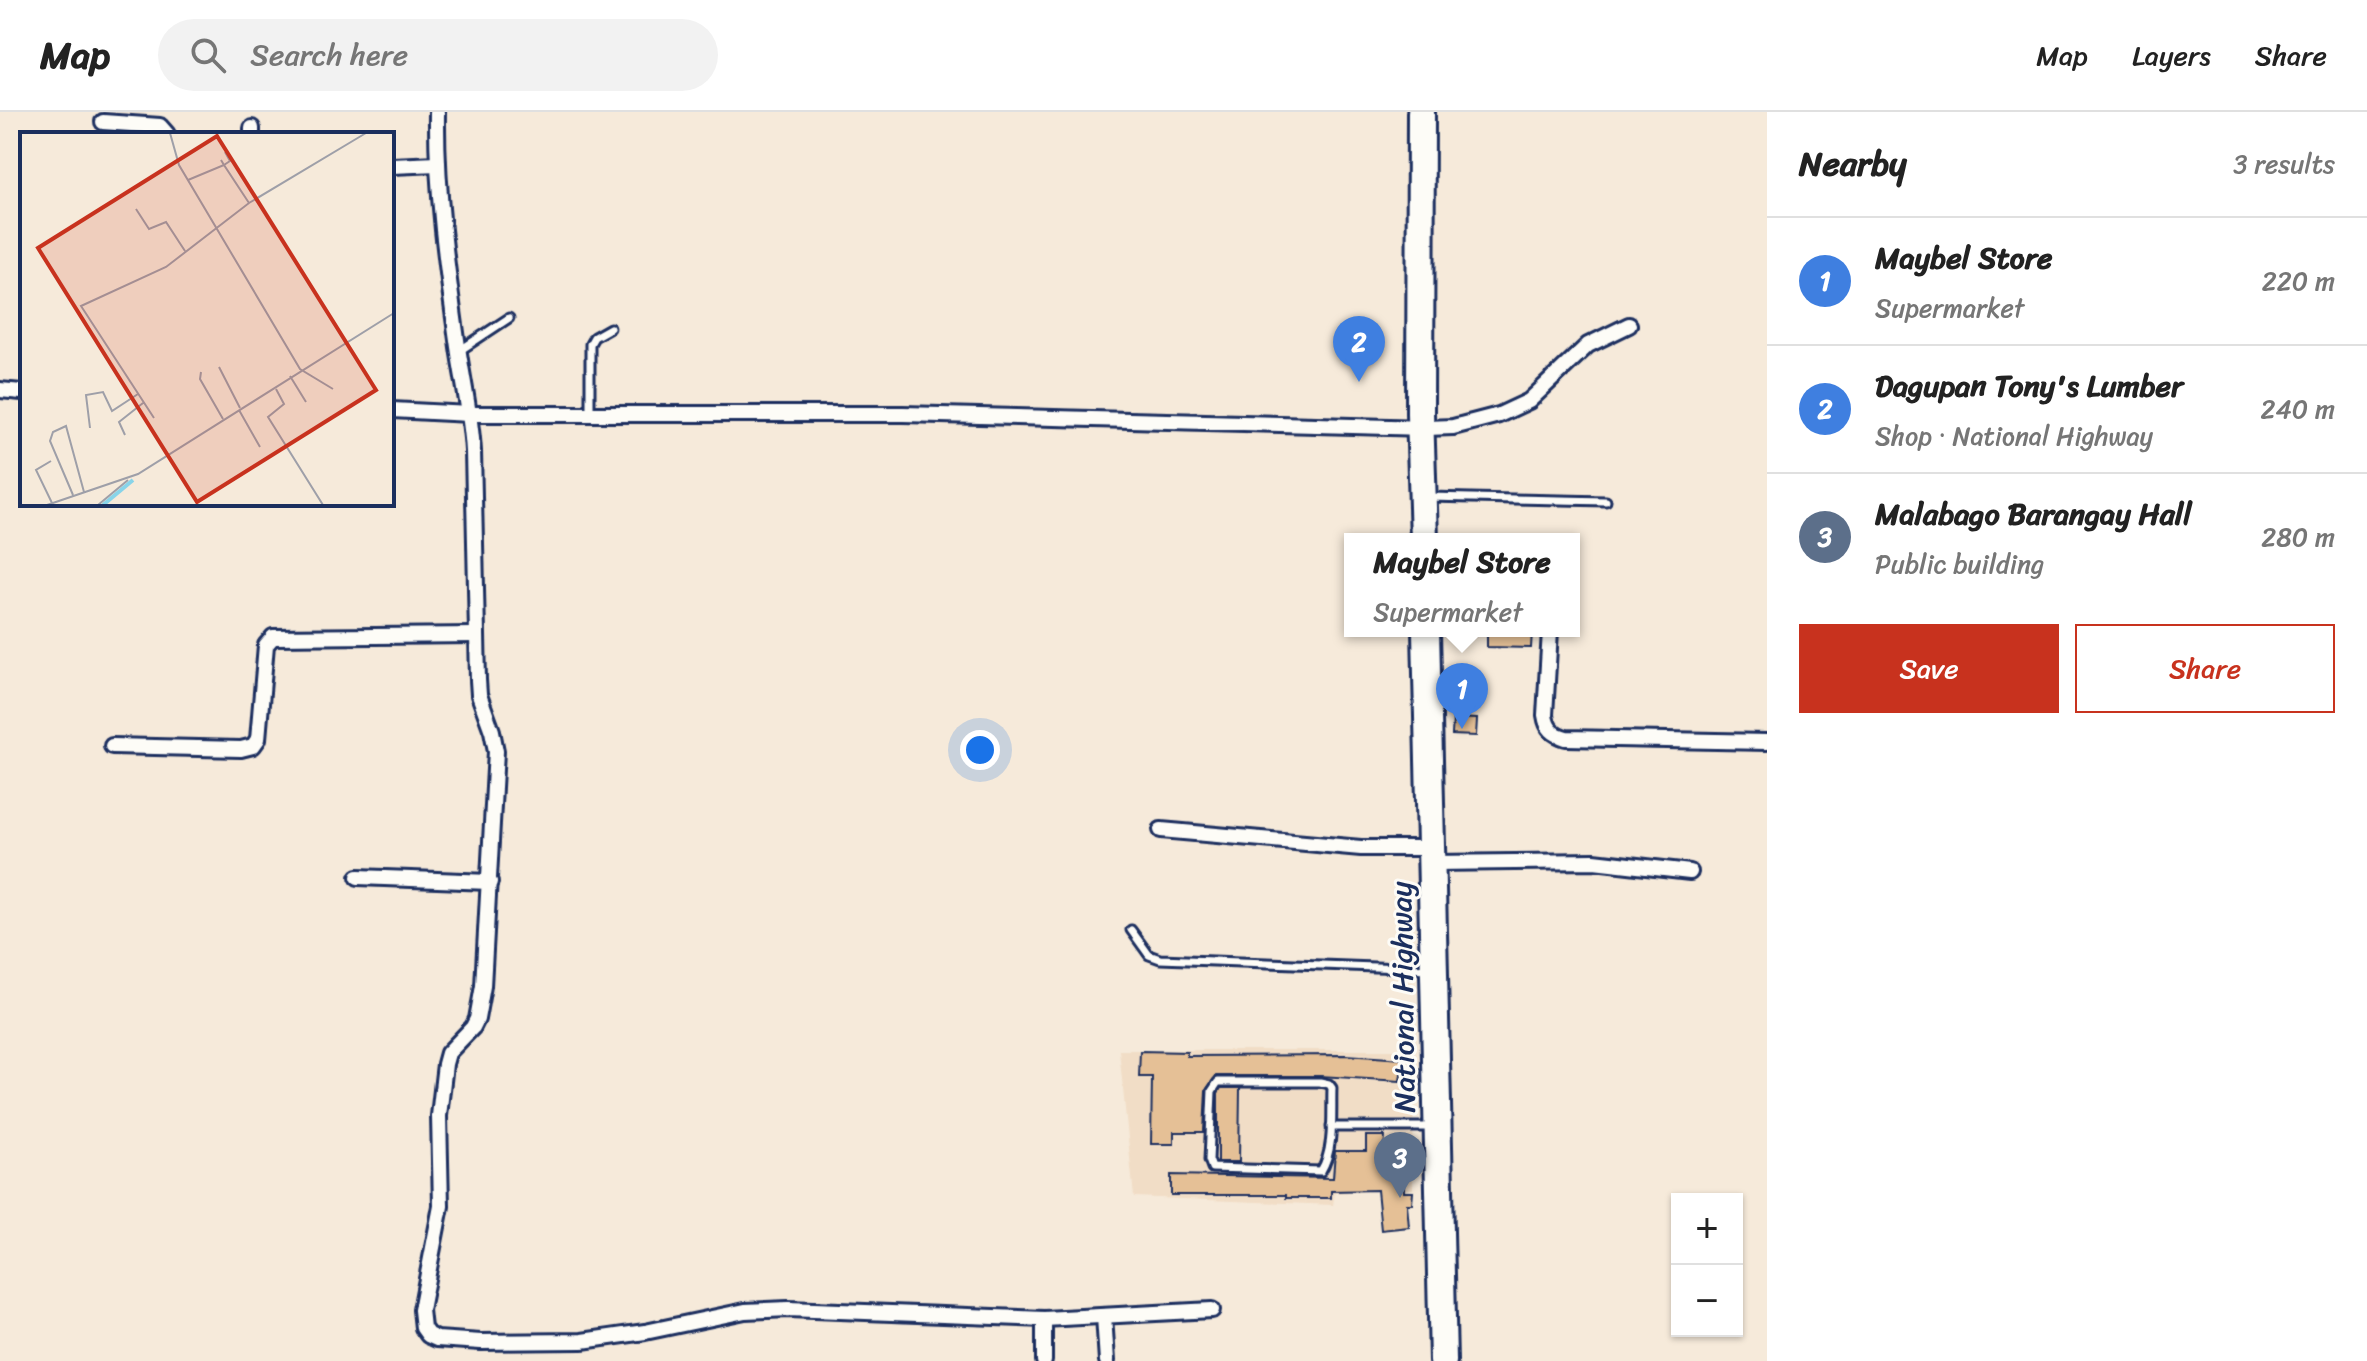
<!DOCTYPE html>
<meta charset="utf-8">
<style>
body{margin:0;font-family:Sriracha,sans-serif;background:#f2f2f2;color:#222}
.controls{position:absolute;right:24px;bottom:24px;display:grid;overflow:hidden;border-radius:0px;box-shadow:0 2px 6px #0004}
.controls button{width:72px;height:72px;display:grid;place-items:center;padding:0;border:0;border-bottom:2px solid #e0e0e0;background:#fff;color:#222;font:40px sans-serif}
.you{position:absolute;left:980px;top:638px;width:28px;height:28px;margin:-20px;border:6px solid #fff;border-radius:50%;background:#1a73e8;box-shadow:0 0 0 12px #1a73e833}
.badge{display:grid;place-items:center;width:52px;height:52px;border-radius:50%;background:#c8321e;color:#fff;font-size:26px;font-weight:700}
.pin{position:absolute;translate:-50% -66px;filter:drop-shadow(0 2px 4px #0008)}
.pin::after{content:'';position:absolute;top:42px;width:28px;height:24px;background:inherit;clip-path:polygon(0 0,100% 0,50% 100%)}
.popup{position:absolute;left:1344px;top:421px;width:236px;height:104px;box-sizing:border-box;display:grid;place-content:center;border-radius:0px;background:#fff;filter:drop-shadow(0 2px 6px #0005);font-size:26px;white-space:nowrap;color:#767676}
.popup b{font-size:30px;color:#222}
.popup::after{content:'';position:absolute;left:50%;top:100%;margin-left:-16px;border:16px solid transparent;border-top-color:#fff}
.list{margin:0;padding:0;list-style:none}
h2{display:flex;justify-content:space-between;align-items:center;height:104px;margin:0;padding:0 32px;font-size:34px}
h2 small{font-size:26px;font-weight:400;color:#767676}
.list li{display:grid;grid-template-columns:52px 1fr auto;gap:24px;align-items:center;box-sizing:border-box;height:128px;padding:0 32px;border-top:2px solid #e0e0e0}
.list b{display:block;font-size:30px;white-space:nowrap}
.list p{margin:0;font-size:26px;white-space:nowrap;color:#767676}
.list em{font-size:26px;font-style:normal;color:#767676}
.actions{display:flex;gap:16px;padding:24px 32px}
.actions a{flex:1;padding:18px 0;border:2px solid #c8321e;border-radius:0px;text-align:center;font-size:28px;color:#c8321e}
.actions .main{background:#c8321e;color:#fff}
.icon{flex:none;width:44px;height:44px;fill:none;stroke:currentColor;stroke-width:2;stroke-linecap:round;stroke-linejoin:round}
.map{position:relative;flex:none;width:1767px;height:1249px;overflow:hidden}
header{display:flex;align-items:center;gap:48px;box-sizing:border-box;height:112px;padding:0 40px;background:#fff;border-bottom:2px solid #e0e0e0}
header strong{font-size:38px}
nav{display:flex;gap:44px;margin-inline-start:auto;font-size:28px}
.search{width:560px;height:72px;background:#f2f2f2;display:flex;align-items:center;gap:20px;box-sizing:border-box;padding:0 28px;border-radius:44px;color:#767676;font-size:30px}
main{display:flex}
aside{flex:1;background:#fff}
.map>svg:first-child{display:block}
.built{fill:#f1ddc6}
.building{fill:#e5c096;stroke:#1b2f5e;stroke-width:2}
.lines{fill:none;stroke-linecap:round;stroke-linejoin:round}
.lane-casing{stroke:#1b2f5e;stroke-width:13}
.street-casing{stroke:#1b2f5e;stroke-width:20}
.highway-casing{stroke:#1b2f5e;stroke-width:32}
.lane{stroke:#fdfcf7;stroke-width:7}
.street{stroke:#fdfcf7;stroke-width:14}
.highway{stroke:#fdfcf7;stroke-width:26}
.labels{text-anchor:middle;stroke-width:6;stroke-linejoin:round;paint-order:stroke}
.street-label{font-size:30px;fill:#1b2f5e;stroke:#fdfcf7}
.inset-river{fill:none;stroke:#88d4e9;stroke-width:4}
.inset-road{fill:none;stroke:#9e9fa8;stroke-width:2}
.view{fill:#c8321e;fill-opacity:0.15;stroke:#c8321e;stroke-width:4}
.inset-edge{fill:none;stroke:#1b2f5e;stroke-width:4}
</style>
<header>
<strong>Map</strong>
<div class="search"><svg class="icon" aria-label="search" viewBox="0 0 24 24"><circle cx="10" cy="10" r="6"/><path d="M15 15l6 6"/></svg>Search here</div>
<nav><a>Map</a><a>Layers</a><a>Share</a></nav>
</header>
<main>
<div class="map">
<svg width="1767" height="1249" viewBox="0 0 1767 1249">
<rect width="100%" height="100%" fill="#f6eada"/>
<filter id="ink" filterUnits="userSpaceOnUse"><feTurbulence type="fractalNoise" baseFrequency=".0125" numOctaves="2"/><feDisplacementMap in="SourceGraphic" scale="16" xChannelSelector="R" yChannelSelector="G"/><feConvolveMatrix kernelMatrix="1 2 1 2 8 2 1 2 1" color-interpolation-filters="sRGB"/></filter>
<g filter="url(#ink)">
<!-- built -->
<polygon class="built" points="1119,938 1414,938 1413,1077 1335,1081 1333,1093 1134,1085"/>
<!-- building -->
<g class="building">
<polygon points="1487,519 1532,519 1531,536 1487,535"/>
<polygon points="1453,606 1477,607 1476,624 1452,623"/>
<polygon points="1140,939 1187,940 1187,944 1345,943 1403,947 1400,969 1320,964 1216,964 1206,978 1204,1020 1174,1020 1174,1032 1151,1032 1152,965 1139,965"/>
<polygon points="1221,976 1240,976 1239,1050 1218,1050 1218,981"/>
<polygon points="1366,1024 1385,1024 1384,1038 1403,1037 1404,1080 1413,1080 1412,1092 1407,1092 1409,1115 1381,1118 1377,1078 1331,1079 1331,1086 1286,1086 1286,1083 1171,1083 1171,1063 1333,1066 1335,1039 1366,1039"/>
</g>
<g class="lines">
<!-- lane casing -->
<g class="lane-casing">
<g id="lane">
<polyline points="459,239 509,206"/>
<polyline points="590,301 590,232 594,225 610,216"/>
<polyline points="1429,385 1606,389"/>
<polyline points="1131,818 1149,843 1160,847 1429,857"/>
<path d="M1218 970H1320L1329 972 1332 976C1331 1001 1335 1037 1321 1059L1212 1056 1209 1048 1212 979Z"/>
<polyline points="1331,1015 1433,1015"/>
</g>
</g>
<!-- street casing -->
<g class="street-casing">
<g id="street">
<path d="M437 0C436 79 447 157 458 235 463 270 471 303 473 339L478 568 479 583 492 619 496 639 483 874 477 907 473 915 448 941 445 952 439 1004 441 1094 421 1198 423 1216 428 1223 437 1227 481 1230 582 1229 645 1220 745 1199 788 1197 1044 1207 1212 1198"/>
<polyline points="103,10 160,14 167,22"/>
<polyline points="252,22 252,16"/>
<polyline points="392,54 437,52"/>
<polyline points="0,278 22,280"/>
<polyline points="392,298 470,302 903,302 1426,316 1453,315 1499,303 1529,289 1588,233 1629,213"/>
<path d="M1550 519 1545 603C1547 617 1553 622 1566 626L1767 630"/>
<polyline points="112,634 241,637 253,634 258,627 266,533 273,525 476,523"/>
<polyline points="1161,718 1361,736 1432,736"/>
<polyline points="1432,751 1594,749 1690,760"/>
<polyline points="358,765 490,770"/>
<polyline points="1104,1204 1107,1249"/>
<polyline points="1044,1207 1044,1249"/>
</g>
</g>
<!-- highway casing -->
<g class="highway-casing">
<g id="highway">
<polyline points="1421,0 1420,301 1424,427"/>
<polyline points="1426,519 1443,1249"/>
</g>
</g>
<!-- lane -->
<use href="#lane" class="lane"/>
<!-- street -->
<use href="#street" class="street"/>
<!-- highway -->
<use href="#highway" class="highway"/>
</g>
</g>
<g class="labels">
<!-- street labels -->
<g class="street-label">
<text transform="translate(1403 885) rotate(-91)" y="10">National Highway</text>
</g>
</g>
<!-- overview -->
<g transform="translate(20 20)">
<rect width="374" height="374" fill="#f6eada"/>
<path class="inset-river" d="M83 373 113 348"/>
<path class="inset-road" d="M150 1 159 33 280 237 313 257M205 20 210 29 204 33 229 71M168 48 204 33 201 28M116 77 129 97 146 90 165 119M199 235 220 276M181 240 180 247 203 287M270 244 286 270M256 257 264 272 248 285 303 373M219 278 240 315M134 286 61 174 146 135 229 71 346 1M70 296 66 263 83 260 92 279 118 262M105 303 99 290 123 271M31 329 16 338 32 371M53 363 30 309 33 300 46 294 64 360M27 373 118 342 374 181M78 373 108 348"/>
<path class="view" d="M197 4 356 258 177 370 18 116Z"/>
<rect width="374" height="374" class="inset-edge"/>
</g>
</svg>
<div class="controls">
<button>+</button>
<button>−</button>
</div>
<div class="you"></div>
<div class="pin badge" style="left:1462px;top:617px;background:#3f7fe0">1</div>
<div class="popup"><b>Maybel Store</b>Supermarket</div>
<div class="pin badge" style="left:1359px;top:270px;background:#3f7fe0">2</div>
<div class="pin badge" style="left:1400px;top:1086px;background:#5c6f8a">3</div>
</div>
<aside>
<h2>Nearby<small>3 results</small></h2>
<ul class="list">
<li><span class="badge" style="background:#3f7fe0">1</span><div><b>Maybel Store</b><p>Supermarket</p></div><em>220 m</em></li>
<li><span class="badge" style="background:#3f7fe0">2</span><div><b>Dagupan Tony's Lumber</b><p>Shop · National Highway</p></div><em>240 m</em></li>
<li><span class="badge" style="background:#5c6f8a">3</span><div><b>Malabago Barangay Hall</b><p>Public building</p></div><em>280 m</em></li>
</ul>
<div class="actions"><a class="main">Save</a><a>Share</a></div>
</aside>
</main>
